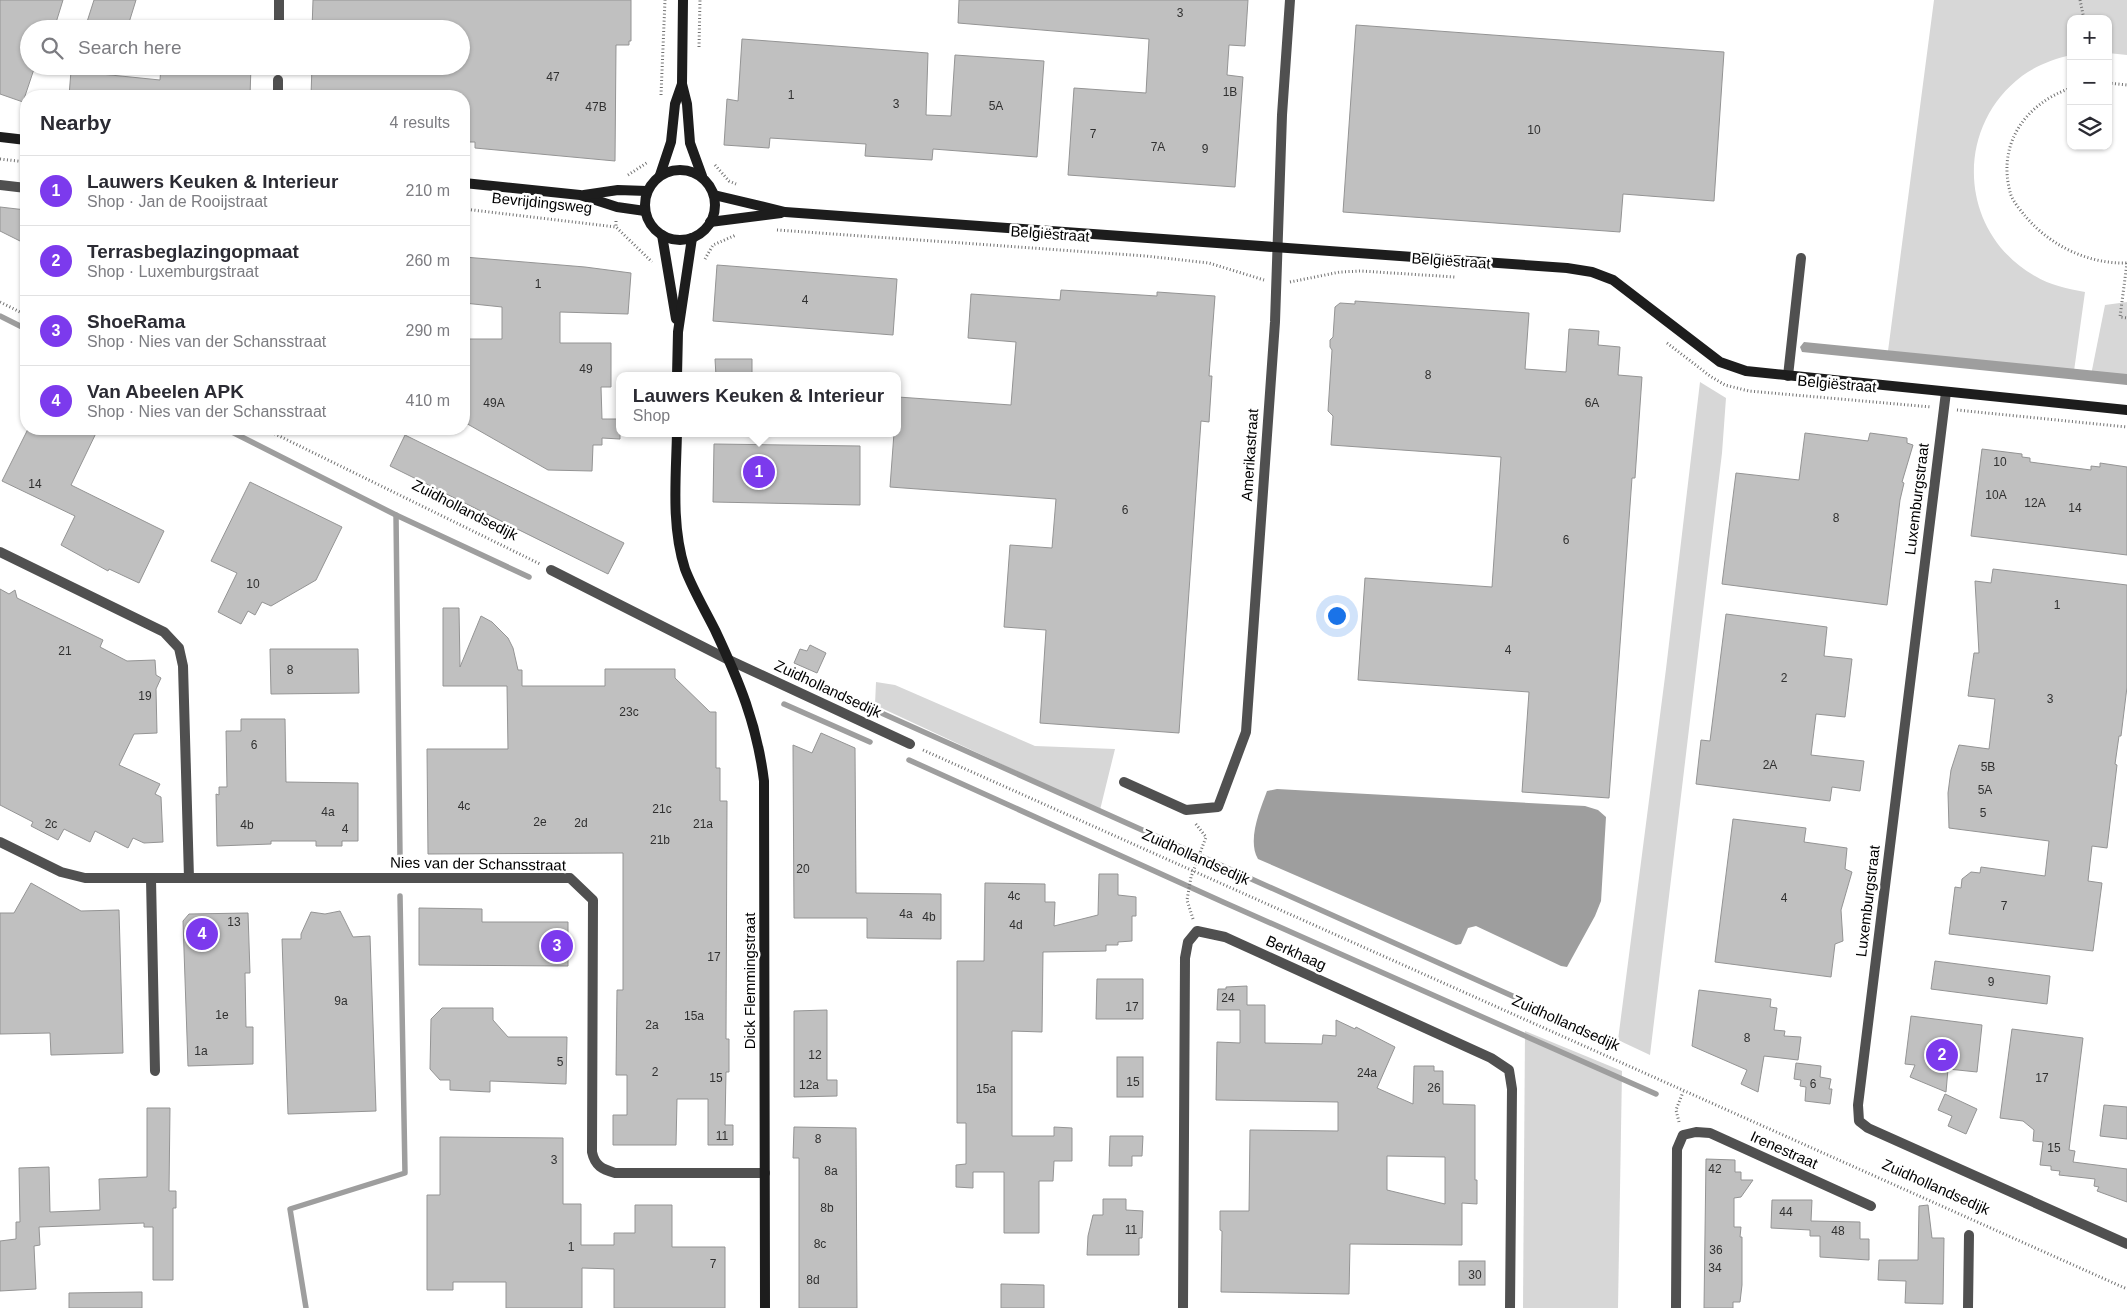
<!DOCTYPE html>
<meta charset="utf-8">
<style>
body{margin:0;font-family:Arial,sans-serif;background:#f2f2f3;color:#2b2b33}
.controls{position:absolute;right:15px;top:15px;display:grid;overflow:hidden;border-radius:10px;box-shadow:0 1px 4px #0004}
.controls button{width:45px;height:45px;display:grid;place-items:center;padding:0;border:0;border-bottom:1px solid #e1e1e2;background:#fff;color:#2b2b33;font:25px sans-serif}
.you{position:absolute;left:1336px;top:615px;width:18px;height:18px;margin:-12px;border:4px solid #fff;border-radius:50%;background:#1a73e8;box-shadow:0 0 0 8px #1a73e833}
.badge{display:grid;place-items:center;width:32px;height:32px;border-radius:50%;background:#7c3aed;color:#fff;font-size:16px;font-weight:700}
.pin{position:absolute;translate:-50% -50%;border:2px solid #fff;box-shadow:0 1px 5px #0006}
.popup{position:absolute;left:616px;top:372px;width:285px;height:65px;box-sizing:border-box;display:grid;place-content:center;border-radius:10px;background:#fff;filter:drop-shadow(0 1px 4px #0005);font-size:16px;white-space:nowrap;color:#7c7c81}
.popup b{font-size:19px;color:#2b2b33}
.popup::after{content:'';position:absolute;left:50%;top:100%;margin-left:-10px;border:10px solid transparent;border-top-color:#fff}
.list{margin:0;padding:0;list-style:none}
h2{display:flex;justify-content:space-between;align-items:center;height:65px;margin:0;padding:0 20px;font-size:21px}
h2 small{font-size:16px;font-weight:400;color:#7c7c81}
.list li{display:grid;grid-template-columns:32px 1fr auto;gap:15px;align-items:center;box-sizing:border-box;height:70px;padding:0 20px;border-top:1px solid #e1e1e2}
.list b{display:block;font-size:19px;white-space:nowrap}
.list p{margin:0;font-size:16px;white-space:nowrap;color:#7c7c81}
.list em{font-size:16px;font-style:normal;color:#7c7c81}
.icon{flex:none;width:28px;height:28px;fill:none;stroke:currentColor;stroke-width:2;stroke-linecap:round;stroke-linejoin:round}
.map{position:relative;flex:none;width:2127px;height:1308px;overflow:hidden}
.search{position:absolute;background:#fff;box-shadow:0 1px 4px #0004;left:20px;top:20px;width:450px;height:55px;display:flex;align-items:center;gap:12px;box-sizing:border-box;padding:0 18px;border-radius:28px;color:#7c7c81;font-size:19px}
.panel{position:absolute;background:#fff;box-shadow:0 1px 4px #0004;left:20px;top:90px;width:450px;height:345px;border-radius:20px}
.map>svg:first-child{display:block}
.green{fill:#d7d7d7}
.water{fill:#9e9e9e}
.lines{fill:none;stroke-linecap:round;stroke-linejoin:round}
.stream{stroke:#9e9e9e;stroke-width:5.5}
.building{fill:#c0c0c0;stroke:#949494;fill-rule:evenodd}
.path{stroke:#727272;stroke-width:3;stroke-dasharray:1 2.5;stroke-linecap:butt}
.lane{stroke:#505050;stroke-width:10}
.street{stroke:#505050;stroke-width:10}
.secondary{stroke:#1d1d1d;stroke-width:10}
.labels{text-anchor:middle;stroke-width:5;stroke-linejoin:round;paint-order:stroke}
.number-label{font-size:12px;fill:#303030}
.street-label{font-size:15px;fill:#000;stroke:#fff}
</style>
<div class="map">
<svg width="2127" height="1308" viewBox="0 0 2127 1308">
<rect width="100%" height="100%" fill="#fff"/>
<!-- green -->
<g class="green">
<path d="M1934 0H2127V55L2108 53V19H2071V55C2054 59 2037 65 2022 76 1953 128 1959 233 2035 276 2050 285 2068 289 2085 292L2074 371 1888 351Z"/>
<polygon points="2127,302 2127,379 2091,375 2105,305"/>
<polygon points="1700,382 1726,398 1722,453 1650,1055 1618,1040 1666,669"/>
<polygon points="876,682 895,685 1035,746 1115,749 1100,810 875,705"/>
<polygon points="1525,1031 1622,1071 1618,1308 1523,1308"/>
</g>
<!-- water -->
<g class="water">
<polygon points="1804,342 2127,374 2127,385 1802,352 1800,347"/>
<path d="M1277 789 1585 806 1598 810 1606 817 1601 901 1595 916 1567 967 1561 966 1476 926 1468 928 1461 944 1456 945 1258 859C1247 840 1260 810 1267 791Z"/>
</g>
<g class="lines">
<!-- stream -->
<g class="stream">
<polyline points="0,316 26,329"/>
<polyline points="226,429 396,515 529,577"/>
<polyline points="396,515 400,856"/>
<polyline points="810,681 1517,998"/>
<polyline points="784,704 870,742"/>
<polyline points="909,760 1223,902 1656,1094"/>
<polyline points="306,1308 290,1209 405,1173 400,896"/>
</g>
</g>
<!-- building -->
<g class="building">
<polygon points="0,0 63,0 54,29 29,29 29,66 35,66 23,102 0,94"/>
<polygon points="94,0 136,0 127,29 98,29 86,25"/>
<polygon points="313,0 631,0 631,41 629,41 629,45 616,45 615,161 475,148 475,142 464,142 464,96 311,96 312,66 461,66 461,29 312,29"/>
<polygon points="959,0 1248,0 1245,46 1229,45 1227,75 1243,77 1235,187 1068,175 1074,88 1146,93 1149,39 958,23"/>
<polygon points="1356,25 1724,52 1714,201 1623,194 1620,232 1343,212"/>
<polygon points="742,39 928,53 926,115 951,116 955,55 1044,61 1037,157 933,149 932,160 865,156 866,144 770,138 769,148 724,145 727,99 738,101"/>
<polygon points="161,66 251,66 250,96 69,96 71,71 160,80"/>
<polygon points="0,207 26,210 26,244 0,231"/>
<polygon points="464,257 585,267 631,273 628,314 560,312 560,343 611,343 611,387 601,387 602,419 620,419 620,439 602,438 602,445 593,445 592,471 548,470 464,422 464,339 502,339 502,307 464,303"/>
<polygon points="717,265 897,279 893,335 713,321"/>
<polygon points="1061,290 1157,296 1157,292 1215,296 1209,376 1212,376 1209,422 1201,421 1179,733 1040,723 1046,630 1004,627 1010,545 1052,548 1056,499 890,487 894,433 898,433 898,397 1011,405 1016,342 968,338 971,294 1060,300"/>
<polygon points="1355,301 1529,313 1525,369 1566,372 1569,329 1599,331 1598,345 1620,347 1618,375 1642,377 1635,478 1632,478 1609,798 1522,792 1529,692 1358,680 1365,578 1492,587 1501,457 1331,445 1333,416 1328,411 1332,350 1330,347 1330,340 1333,337 1335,307 1340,303 1355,304"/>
<polygon points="715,359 752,359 752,374 750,376 716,376"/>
<polygon points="28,429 98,429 71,485 164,531 139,583 109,569 108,571 61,545 75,516 2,481"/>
<polygon points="1805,433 1868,441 1870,433 1907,438 1907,443 1913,445 1902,482 1904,483 1900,500 1887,605 1722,584 1736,473 1799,480"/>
<polygon points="405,435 624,543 608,574 390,466"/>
<polygon points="714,444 860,446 860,505 713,502"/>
<polygon points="1982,449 2022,454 2022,457 2030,458 2030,462 2060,466 2091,470 2091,466 2100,467 2100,463 2127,467 2127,555 1971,536"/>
<polygon points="250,482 342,527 316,580 271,606 262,602 255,615 248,611 241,624 218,612 237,573 211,561"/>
<polygon points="1993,569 2127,585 2127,687 2121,736 2119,736 2115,764 2117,765 2107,848 2092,846 2088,881 2102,883 2093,951 1949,934 1955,887 1961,888 1962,879 1971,872 1980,873 1981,867 2045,876 2049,841 1949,828 1948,793 1951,770 1959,745 1989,749 1995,699 1968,696 1974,653 1979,653 1975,581 1991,583"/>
<polygon points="0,589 9,594 15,590 17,598 103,640 100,647 127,661 155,660 156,675 161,678 156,689 157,733 134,734 119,765 160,784 155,794 161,797 163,842 144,843 133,838 128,848 95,831 90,842 64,829 58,840 31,826 33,822 0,805"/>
<polygon points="443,608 459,608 460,667 481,616 492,622 508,638 513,648 518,670 522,670 522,686 605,686 605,669 675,669 675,678 710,712 716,712 716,768 720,768 720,801 727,801 726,1039 729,1039 729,1072 726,1072 725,1125 733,1125 733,1145 708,1145 708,1099 677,1099 676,1145 613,1145 613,1115 627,1115 627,1075 616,1075 617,990 623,990 623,853 428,854 427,749 508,749 507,686 443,686"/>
<polygon points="1726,614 1827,627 1824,656 1852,659 1845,717 1816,714 1811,755 1864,761 1860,791 1832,787 1830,801 1696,784 1701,740 1710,741"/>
<polygon points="810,645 826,653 817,673 794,663 800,649 807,651"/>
<polygon points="270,649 358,649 359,693 271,694"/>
<polygon points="241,719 285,719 286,782 358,783 358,841 342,841 342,846 316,846 316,841 271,841 271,844 217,846 216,794 219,795 219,787 227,787 226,731 241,731"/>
<polygon points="821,733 855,748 856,893 941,894 941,939 867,938 867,918 794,918 793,745 812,753"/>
<polygon points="1733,819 1806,828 1804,842 1847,848 1845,869 1852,872 1841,910 1843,941 1835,944 1831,977 1715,962"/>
<polygon points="1099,874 1118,874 1118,895 1136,897 1136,916 1132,916 1132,941 1118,942 1118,945 1106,945 1106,951 1043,952 1042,1032 1012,1031 1012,1136 1054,1136 1054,1127 1072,1128 1072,1161 1054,1161 1053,1181 1039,1181 1039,1233 1004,1233 1004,1172 973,1172 973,1188 956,1187 956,1165 966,1164 966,1123 957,1123 957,961 984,961 985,883 1045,884 1045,902 1055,902 1054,926 1098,915"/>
<polygon points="31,883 81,911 119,910 123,1053 51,1055 50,1033 0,1034 0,913 14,913"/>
<polygon points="419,908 482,909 482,922 568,922 568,966 419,965"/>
<polygon points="340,911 353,937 370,936 376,1111 288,1114 282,939 301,939 301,934 311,912 325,914"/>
<polygon points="248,913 250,973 245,973 246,1027 253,1027 253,1064 188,1066 183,921 189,914"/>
<polygon points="1935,961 2050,976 2047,1004 1931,989"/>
<polygon points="1097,979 1143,979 1143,1019 1096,1019"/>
<path d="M1247 986V1005H1265V1043L1322 1044 1323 1035 1336 1036V1020L1355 1029 1356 1027 1395 1047 1377 1088 1413 1104 1414 1066H1434V1071H1443V1104L1475 1105V1180H1477V1204L1462 1203V1245L1350 1244 1349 1294 1221 1292 1222 1231 1220 1230V1211H1249L1250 1130 1338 1131V1102L1216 1100 1217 1042 1240 1043V1010H1217L1218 989H1226V987ZM1387 1156 1445 1157V1204L1387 1190Z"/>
<polygon points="1699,990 1771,999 1770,1007 1777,1008 1774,1030 1785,1031 1784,1036 1801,1037 1798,1060 1764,1056 1758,1092 1741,1084 1747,1070 1692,1046"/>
<polygon points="442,1008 493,1008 493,1020 508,1037 567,1037 566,1084 490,1081 490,1092 450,1090 450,1080 440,1080 430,1069 431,1019"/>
<polygon points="827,1010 827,1080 837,1080 837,1096 794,1097 794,1011"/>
<polygon points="1911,1016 1982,1025 1977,1072 1948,1069 1946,1092 1910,1077 1915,1065 1905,1064"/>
<polygon points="2012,1029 2083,1038 2069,1150 2075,1151 2073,1162 2127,1169 2127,1202 2097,1191 2099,1187 2094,1186 2095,1179 2059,1175 2060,1171 2051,1170 2051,1166 2040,1165 2043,1142 2033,1141 2034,1130 2023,1121 2000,1118"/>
<rect x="1117" y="1057" width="26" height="40"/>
<polygon points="1796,1063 1821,1066 1820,1077 1831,1079 1829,1089 1832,1089 1830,1104 1805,1101 1806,1087 1800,1086 1801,1080 1794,1079"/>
<polygon points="1945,1094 1977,1109 1966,1134 1948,1126 1952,1116 1938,1110"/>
<polygon points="2104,1105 2127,1107 2127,1139 2100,1136"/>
<polygon points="147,1108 170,1108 169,1191 176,1191 176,1208 173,1208 173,1280 153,1280 153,1227 144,1227 144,1223 39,1227 40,1245 34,1246 36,1289 0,1291 0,1241 16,1239 16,1222 20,1222 19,1168 49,1167 50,1212 100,1210 99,1179 147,1177"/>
<polygon points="794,1127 856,1128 857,1308 799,1308 799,1158 793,1158"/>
<polygon points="1110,1136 1143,1136 1142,1156 1132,1156 1132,1166 1109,1166"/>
<polygon points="440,1137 563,1138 563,1204 581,1204 581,1245 614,1245 614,1233 635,1233 635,1205 672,1205 672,1247 725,1247 725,1308 614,1308 614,1269 582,1268 582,1308 506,1308 506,1282 453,1282 453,1290 427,1290 427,1195 440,1195"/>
<polygon points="1706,1159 1735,1160 1735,1172 1741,1172 1741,1180 1753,1180 1741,1197 1734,1198 1734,1227 1741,1227 1740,1237 1742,1237 1742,1285 1740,1302 1733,1302 1733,1308 1704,1308"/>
<polygon points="1103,1199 1126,1199 1126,1210 1143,1211 1142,1238 1139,1238 1139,1255 1087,1255 1088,1236 1093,1215 1103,1215"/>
<polygon points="1772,1200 1812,1200 1811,1221 1860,1222 1860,1239 1869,1239 1869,1260 1820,1257 1820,1236 1810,1236 1810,1230 1771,1228"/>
<polygon points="1928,1205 1932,1238 1944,1238 1943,1304 1905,1303 1906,1281 1878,1280 1879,1260 1918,1260 1919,1206"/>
<rect x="1459" y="1261" width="26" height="24"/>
<polygon points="1001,1284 1044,1285 1044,1308 1001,1308"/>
<polygon points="142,1292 142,1308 69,1308 69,1293"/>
</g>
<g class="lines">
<!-- path -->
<g class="path">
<polyline points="2080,0 2084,19"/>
<polyline points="699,47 700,0"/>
<polyline points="2108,83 2127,85"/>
<path d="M2071 88C2024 104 1996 146 2011 195 2014 203 2021 211 2026 217 2051 246 2088 264 2127 263"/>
<polyline points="661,95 665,0"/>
<polyline points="0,159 26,162"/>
<polyline points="715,165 729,181 736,184"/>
<polyline points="628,175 648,162"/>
<polyline points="464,209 616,227"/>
<polyline points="616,221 616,227 652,262"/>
<polyline points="777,230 1146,256 1209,263 1264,280"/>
<polyline points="705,259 713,245 736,235"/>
<polyline points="2127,263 2120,317 2127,318"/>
<polyline points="1290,282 1340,272 1361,271 1455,277"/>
<polyline points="0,302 26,315"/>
<polyline points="1667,343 1710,376 1725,385 1749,391 1931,407"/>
<polyline points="1957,410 2127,427"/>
<polyline points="265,429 540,564"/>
<polyline points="923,750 2127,1289"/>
<polyline points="1193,919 1187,900 1191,877 1206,837 1195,823"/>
<polyline points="1679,1122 1676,1110 1683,1092"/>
</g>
<!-- lane -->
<g class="lane">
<polyline points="0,185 26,188"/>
<polyline points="1788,376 1801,258"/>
</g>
<!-- street -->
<g class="street">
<polyline points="279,29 279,0"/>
<polyline points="278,96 278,80"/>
<polyline points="1946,392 1858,1105 1859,1121 1868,1128 2127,1244"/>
<polyline points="0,552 164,632 179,648 183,666 189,878 85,878 61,872 0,842"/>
<polyline points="551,570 729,660 910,744"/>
<polyline points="1124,782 1186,810 1218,807 1246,732 1275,322 1282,115 1290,0"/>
<path d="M189 878H570L593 900 592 1152C595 1166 602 1169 615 1173H765"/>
<polyline points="151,879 155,1071"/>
<polyline points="1183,1308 1185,958 1188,942 1197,931 1225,937 1491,1058 1509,1070 1512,1089 1510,1308"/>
<polyline points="1676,1308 1677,1149 1683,1135 1696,1132 1710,1133 1871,1206"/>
<polyline points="1968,1308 1969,1235"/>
</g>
<!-- secondary -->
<g class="secondary">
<polyline points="683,0 682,84 687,104 690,143 702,176"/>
<polyline points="0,137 26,140"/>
<circle cx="680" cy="205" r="35"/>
<polyline points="660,175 671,142 675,104 682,84"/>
<polyline points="464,183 580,195 617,207 645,211"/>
<polyline points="584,195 618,190 647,191"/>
<polyline points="714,195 785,212 1567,268 1592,272 1613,280 1720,362 1746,371 2127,410"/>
<polyline points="710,222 781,213"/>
<polyline points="662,235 676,319"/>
<polyline points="677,376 678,332 692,238"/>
<path d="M677 433C676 478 671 526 685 569 693 590 705 610 715 630 739 681 757 724 764 781L765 1308"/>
</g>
</g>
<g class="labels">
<!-- number labels -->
<g class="number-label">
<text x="1180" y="17">3</text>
<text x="553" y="81">47</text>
<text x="1230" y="96">1B</text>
<text x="791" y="99">1</text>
<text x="896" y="108">3</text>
<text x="996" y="110">5A</text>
<text x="596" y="111">47B</text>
<text x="1534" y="134">10</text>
<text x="1093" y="138">7</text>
<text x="1158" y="151">7A</text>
<text x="1205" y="153">9</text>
<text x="538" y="288">1</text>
<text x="805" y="304">4</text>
<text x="586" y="373">49</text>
<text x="1428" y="379">8</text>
<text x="494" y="407">49A</text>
<text x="1592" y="407">6A</text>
<text x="2000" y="466">10</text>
<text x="35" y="488">14</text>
<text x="1996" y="499">10A</text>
<text x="2035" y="507">12A</text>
<text x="2075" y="512">14</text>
<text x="1125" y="514">6</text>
<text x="1836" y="522">8</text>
<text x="1566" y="544">6</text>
<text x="253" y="588">10</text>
<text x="2057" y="609">1</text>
<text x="1508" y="654">4</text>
<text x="65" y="655">21</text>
<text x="290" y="674">8</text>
<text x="1784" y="682">2</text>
<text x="145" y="700">19</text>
<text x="2050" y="703">3</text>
<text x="629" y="716">23c</text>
<text x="254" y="749">6</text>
<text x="1770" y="769">2A</text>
<text x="1988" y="771">5B</text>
<text x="1985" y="794">5A</text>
<text x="464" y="810">4c</text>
<text x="662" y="813">21c</text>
<text x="328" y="816">4a</text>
<text x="1983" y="817">5</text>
<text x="540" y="826">2e</text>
<text x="581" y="827">2d</text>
<text x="51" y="828">2c</text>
<text x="703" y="828">21a</text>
<text x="247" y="829">4b</text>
<text x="345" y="833">4</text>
<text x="660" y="844">21b</text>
<text x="803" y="873">20</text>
<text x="1014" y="900">4c</text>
<text x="1784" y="902">4</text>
<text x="2004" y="910">7</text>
<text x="906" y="918">4a</text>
<text x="929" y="921">4b</text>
<text x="234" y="926">13</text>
<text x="1016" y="929">4d</text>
<text x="714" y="961">17</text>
<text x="1991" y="986">9</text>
<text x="1228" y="1002">24</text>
<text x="341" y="1005">9a</text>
<text x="1132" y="1011">17</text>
<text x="222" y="1019">1e</text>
<text x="694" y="1020">15a</text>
<text x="652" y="1029">2a</text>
<text x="1747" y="1042">8</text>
<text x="201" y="1055">1a</text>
<text x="815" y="1059">12</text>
<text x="560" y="1066">5</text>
<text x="655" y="1076">2</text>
<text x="1367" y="1077">24a</text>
<text x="716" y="1082">15</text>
<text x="2042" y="1082">17</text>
<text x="1133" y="1086">15</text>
<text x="1813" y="1088">6</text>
<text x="809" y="1089">12a</text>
<text x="1434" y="1092">26</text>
<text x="986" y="1093">15a</text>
<text x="722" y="1140">11</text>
<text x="818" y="1143">8</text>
<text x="2054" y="1152">15</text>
<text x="554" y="1164">3</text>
<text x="1715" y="1173">42</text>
<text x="831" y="1175">8a</text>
<text x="827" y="1212">8b</text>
<text x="1786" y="1216">44</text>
<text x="1131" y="1234">11</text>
<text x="1838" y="1235">48</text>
<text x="820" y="1248">8c</text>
<text x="571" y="1251">1</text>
<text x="1716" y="1254">36</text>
<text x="713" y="1268">7</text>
<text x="1715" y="1272">34</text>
<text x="1475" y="1279">30</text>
<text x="813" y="1284">8d</text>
</g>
<!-- street labels -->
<g class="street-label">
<text transform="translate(542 203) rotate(6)" y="5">Bevrijdingsweg</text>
<text transform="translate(1050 234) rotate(4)" y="5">Belgiëstraat</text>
<text transform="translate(1451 261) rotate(4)" y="5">Belgiëstraat</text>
<text transform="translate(1837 384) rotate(5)" y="5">Belgiëstraat</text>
<text transform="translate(1250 455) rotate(-86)" y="5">Amerikastraat</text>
<text transform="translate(1917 499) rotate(-83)" y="5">Luxemburgstraat</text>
<text transform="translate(465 510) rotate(27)" y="5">Zuidhollandsedijk</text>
<text transform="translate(828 689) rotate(25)" y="5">Zuidhollandsedijk</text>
<text transform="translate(1196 857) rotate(24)" y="5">Zuidhollandsedijk</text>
<text transform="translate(478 864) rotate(1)" y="5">Nies van der Schansstraat</text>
<text transform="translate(1868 901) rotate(-83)" y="5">Luxemburgstraat</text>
<text transform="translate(1296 953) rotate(24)" y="5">Berkhaag</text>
<text transform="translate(750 981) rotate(-90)" y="5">Dick Flemmingstraat</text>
<text transform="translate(1566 1023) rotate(24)" y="5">Zuidhollandsedijk</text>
<text transform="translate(1784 1150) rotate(24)" y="5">Irenestraat</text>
<text transform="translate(1936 1187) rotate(24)" y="5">Zuidhollandsedijk</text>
</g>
</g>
</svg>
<div class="controls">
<button>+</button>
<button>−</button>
<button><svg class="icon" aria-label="layers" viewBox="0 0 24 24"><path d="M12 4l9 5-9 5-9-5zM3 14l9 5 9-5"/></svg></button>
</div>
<div class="you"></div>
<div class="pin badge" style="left:759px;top:472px">1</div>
<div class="popup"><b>Lauwers Keuken &amp; Interieur</b>Shop</div>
<div class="pin badge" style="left:1942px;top:1055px">2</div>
<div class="pin badge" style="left:557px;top:946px">3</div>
<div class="pin badge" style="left:202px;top:934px">4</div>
<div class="search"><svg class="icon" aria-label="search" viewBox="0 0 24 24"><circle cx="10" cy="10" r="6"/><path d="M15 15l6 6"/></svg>Search here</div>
<section class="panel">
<h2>Nearby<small>4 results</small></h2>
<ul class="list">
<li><span class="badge">1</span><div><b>Lauwers Keuken &amp; Interieur</b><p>Shop · Jan de Rooijstraat</p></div><em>210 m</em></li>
<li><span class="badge">2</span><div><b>Terrasbeglazingopmaat</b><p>Shop · Luxemburgstraat</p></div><em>260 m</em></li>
<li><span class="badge">3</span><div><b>ShoeRama</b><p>Shop · Nies van der Schansstraat</p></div><em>290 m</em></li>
<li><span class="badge">4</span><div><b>Van Abeelen APK</b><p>Shop · Nies van der Schansstraat</p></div><em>410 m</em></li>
</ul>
</section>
</div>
